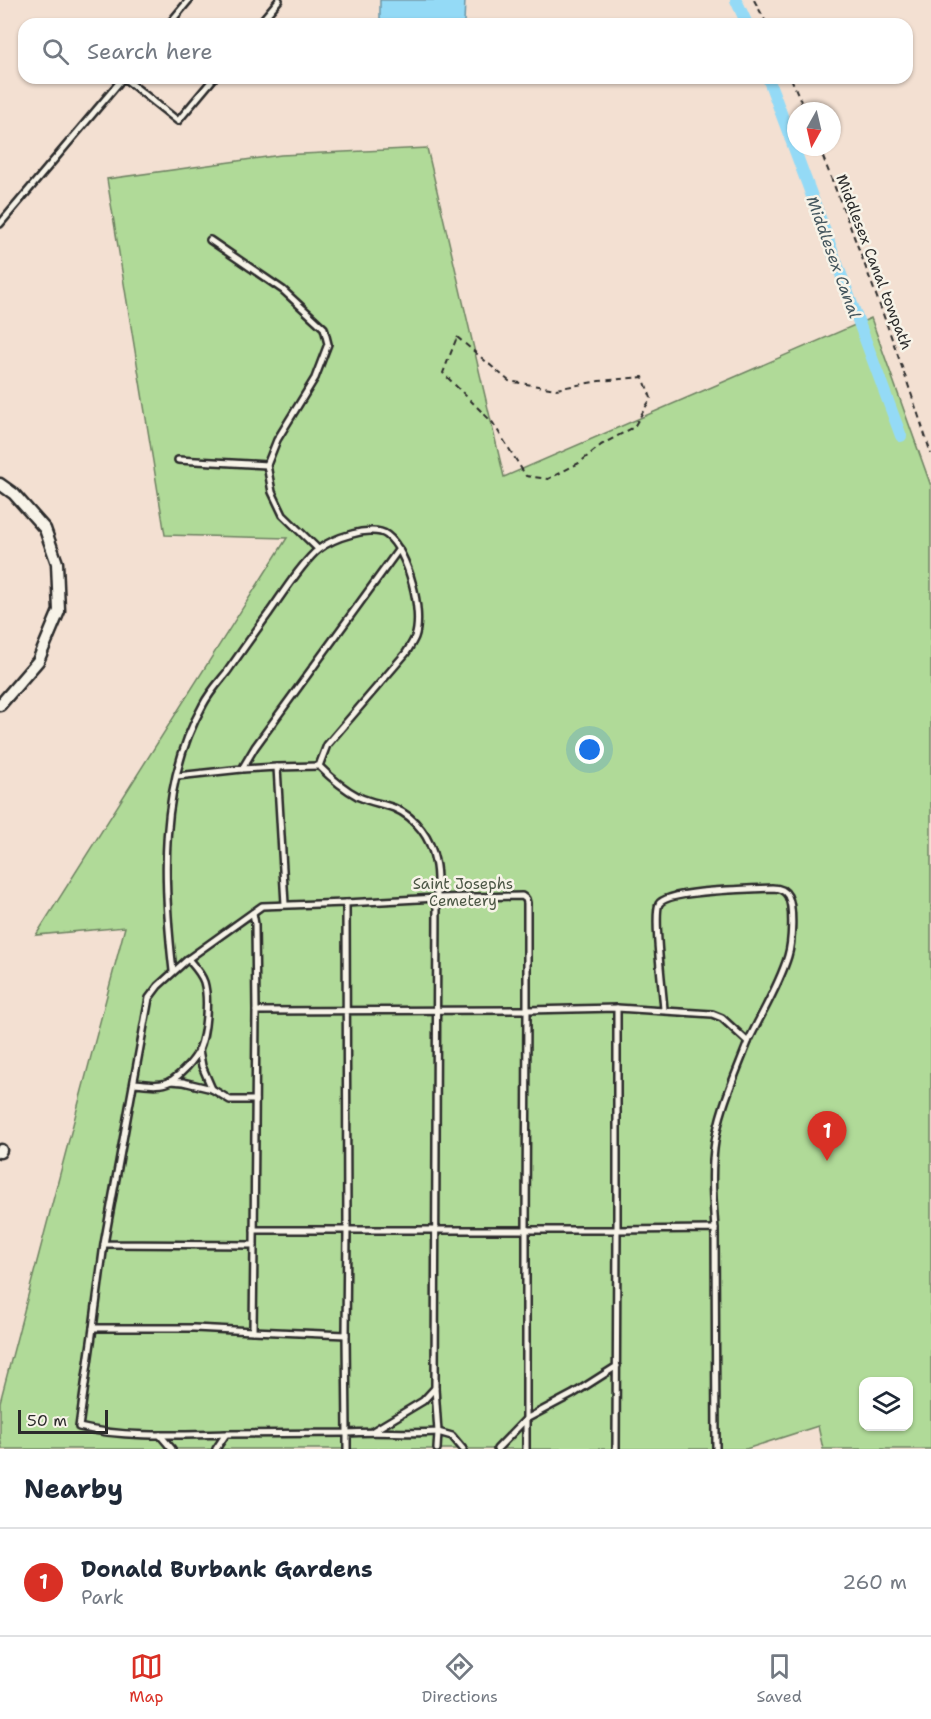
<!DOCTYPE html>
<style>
body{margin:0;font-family:"Shantell Sans",sans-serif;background:#f2f2f3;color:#1f2937}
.controls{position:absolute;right:18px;bottom:18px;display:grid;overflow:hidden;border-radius:12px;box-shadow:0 2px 4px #0004}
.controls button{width:54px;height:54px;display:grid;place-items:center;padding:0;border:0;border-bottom:2px solid #e0e1e3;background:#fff;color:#1f2937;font:30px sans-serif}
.compass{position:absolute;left:787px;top:102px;width:54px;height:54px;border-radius:50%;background:#fff;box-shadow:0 2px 4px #0004;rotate:188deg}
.scale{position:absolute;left:18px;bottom:15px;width:90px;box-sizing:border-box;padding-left:6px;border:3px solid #2b2b2b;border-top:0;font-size:16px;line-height:21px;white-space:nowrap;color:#2b2b2b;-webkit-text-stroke:4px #f7f3e8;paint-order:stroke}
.you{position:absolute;left:590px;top:750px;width:21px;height:21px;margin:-15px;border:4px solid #fff;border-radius:50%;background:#1a73e8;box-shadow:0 0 0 9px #1a73e833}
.badge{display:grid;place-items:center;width:39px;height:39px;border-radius:50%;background:#d93025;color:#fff;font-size:20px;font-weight:700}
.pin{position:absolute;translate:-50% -50px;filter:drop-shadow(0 2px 3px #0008)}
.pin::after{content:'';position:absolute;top:32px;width:21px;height:18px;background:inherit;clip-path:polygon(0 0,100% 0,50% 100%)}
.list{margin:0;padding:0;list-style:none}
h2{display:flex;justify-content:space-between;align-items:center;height:78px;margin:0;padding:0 24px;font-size:26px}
h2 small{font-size:20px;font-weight:400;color:#747a83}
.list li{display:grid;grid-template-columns:39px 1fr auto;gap:18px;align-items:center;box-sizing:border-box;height:108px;padding:0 24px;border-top:2px solid #e0e1e3}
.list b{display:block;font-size:22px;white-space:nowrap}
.list p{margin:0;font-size:20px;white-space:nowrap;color:#747a83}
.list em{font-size:20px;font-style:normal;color:#747a83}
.icon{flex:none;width:33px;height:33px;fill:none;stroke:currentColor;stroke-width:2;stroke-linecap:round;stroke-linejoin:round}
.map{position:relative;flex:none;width:931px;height:1449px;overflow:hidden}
.search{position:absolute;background:#fff;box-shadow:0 2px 4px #0004;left:18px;right:18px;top:18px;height:66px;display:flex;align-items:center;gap:15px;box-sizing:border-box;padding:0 21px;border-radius:18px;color:#747a83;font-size:22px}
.sheet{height:186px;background:#fff}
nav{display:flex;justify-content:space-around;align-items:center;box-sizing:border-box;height:84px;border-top:2px solid #e0e1e3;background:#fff;font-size:16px;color:#747a83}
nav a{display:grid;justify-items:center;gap:3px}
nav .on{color:#d93025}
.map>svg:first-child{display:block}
.green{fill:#b0da98;stroke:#6e8262;stroke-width:1.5;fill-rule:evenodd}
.water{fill:#94daf6;stroke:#6a94a5;stroke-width:1.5}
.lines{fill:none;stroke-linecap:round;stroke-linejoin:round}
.canal{stroke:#94daf6;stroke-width:12}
.lane-casing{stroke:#2b2b2b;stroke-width:10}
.street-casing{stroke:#2b2b2b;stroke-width:15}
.path{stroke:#2b2b2b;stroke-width:2;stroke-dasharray:6 4.5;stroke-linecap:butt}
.lane{stroke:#f7f3e8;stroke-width:5}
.street{stroke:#f7f3e8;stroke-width:10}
.labels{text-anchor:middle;stroke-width:5;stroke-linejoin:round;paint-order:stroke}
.street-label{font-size:15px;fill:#2b2b2b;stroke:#f7f3e8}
.park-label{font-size:15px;fill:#4c5746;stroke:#f7f3e8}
.water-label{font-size:16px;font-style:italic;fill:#45575e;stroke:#f7f3e8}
</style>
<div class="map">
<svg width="931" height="1449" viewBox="0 0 931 1449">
<rect width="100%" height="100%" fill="#f3e0d2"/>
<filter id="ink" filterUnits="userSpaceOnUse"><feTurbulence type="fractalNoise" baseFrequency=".0167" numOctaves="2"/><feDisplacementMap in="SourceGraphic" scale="12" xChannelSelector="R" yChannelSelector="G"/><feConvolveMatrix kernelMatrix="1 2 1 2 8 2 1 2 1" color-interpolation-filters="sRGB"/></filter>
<g filter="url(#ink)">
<!-- green -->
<path class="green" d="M427 148 504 477 871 318 931 486V1449H823L818 1426 746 1449H2L0 1437V1402L125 927 36 935 287 538 165 535 107 179 281 155ZM864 1382H908V1426H864Z"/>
<!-- water -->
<polygon class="water" points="380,0 465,0 464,22 463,24 380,24"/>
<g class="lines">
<!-- canal -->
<g class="canal">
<polyline points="736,0 747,24"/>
<polyline points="768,78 901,436"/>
</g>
<!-- lane casing -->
<g class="lane-casing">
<g id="lane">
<polyline points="169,24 189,0"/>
<polyline points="259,24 279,0"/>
<polyline points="124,78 178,121 214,78"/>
<polyline points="0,224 123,78"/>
<polyline points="210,240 283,290 324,328 328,344 315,378 277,440 267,465 272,492 283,515 318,549"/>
<polyline points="178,460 267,465"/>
<polyline points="277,767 319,766"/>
<polyline points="242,769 277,767 285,904"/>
<polyline points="177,776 242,769 255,747 399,549"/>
<polyline points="253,913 255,924 256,1011"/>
<polyline points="188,959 262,906 346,903 347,1230 526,1230 527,1010 256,1011 254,1245"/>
<path d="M173 971C163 883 158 785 203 705 209 693 219 682 227 672 241 652 255 632 269 613 281 596 304 560 319 549 328 542 341 537 352 534 362 531 379 529 387 535 408 551 424 613 415 637 413 642 409 648 406 653L327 745 319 766C331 778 344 789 359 797 370 802 383 804 394 808 416 817 431 839 435 861 438 873 437 886 437 898L346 903"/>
<path d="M617 1008 712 1014 722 1018 748 1042C761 1014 779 986 788 956 792 943 794 908 788 896 785 890 778 888 772 888 753 889 667 890 659 904 653 916 663 992 664 1010"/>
<polyline points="170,1081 183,1082 212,1089 202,1066 199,1050"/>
<path d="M135 1083C146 1084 160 1087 171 1081 181 1074 194 1061 199 1050 206 1033 209 999 204 982 201 973 194 966 188 959L158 986 149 998 104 1244 254 1245 253 1331 194 1328H93L79 1427C123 1438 180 1435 226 1434L216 1449"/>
<polyline points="212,1089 230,1100 255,1100"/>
<path d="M715 1229C713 1202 711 1176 714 1149 718 1112 735 1076 748 1042"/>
<polyline points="93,1328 104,1244"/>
<polyline points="253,1331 346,1335 347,1230 254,1230"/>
<polyline points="373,1431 423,1401 435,1388"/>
<polyline points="226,1434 347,1433 346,1335"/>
<polyline points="160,1435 172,1449"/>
<path d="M347 1449V1433C377 1431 407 1434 438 1432L435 1388 437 898 522 896 526 899 527 903V1010L617 1008V1230L715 1229 716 1449"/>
<polyline points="437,1449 438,1432 452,1436 463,1449"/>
<polyline points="497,1449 526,1419 526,1449"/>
<polyline points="616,1449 617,1230 526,1230 526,1419 573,1394 617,1366"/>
</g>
</g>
<!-- street casing -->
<g class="street-casing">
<g id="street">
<polyline points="0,484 14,494 45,529 57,563 59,611 38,661 0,705"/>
<polyline points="0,1152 1,1150"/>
</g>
</g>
<!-- path -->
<g class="path">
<polyline points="754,0 767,24"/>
<polyline points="791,78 805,111"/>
<path d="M819 147C859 248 898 350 931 454"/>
<polygon points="457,337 509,381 556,389 599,381 643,377 651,398 634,427 601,445 579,463 548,479 526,476 493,423 443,373"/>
</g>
<!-- lane -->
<use href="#lane" class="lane"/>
<!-- street -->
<use href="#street" class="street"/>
</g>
</g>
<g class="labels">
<!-- street labels -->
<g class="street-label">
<text transform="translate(874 262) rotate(69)" y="5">Middlesex Canal towpath</text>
</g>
<!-- park labels -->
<g class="park-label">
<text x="463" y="889">Saint Josephs<tspan x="463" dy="17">Cemetery</tspan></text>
</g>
<!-- water labels -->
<g class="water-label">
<text transform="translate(834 257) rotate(70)" y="6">Middlesex Canal</text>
</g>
</g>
</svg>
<div class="controls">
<button><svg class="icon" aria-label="layers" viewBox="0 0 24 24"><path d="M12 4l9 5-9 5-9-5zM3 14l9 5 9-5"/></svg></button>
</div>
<svg class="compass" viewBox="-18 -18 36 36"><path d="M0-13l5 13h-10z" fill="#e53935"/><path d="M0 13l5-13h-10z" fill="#747a83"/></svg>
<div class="scale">50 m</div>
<div class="you"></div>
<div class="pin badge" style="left:827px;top:1161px">1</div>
<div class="search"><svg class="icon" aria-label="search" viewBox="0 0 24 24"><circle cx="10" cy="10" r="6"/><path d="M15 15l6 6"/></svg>Search here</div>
</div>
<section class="sheet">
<h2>Nearby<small></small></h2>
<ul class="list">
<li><span class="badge">1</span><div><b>Donald Burbank Gardens</b><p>Park</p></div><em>260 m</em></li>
</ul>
</section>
<nav>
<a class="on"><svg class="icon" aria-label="map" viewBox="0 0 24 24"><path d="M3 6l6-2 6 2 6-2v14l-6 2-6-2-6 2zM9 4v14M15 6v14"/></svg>Map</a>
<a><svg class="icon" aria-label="directions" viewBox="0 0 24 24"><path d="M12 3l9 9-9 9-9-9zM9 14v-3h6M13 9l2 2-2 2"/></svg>Directions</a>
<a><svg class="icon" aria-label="saved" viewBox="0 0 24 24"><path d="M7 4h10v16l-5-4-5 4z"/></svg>Saved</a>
</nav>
